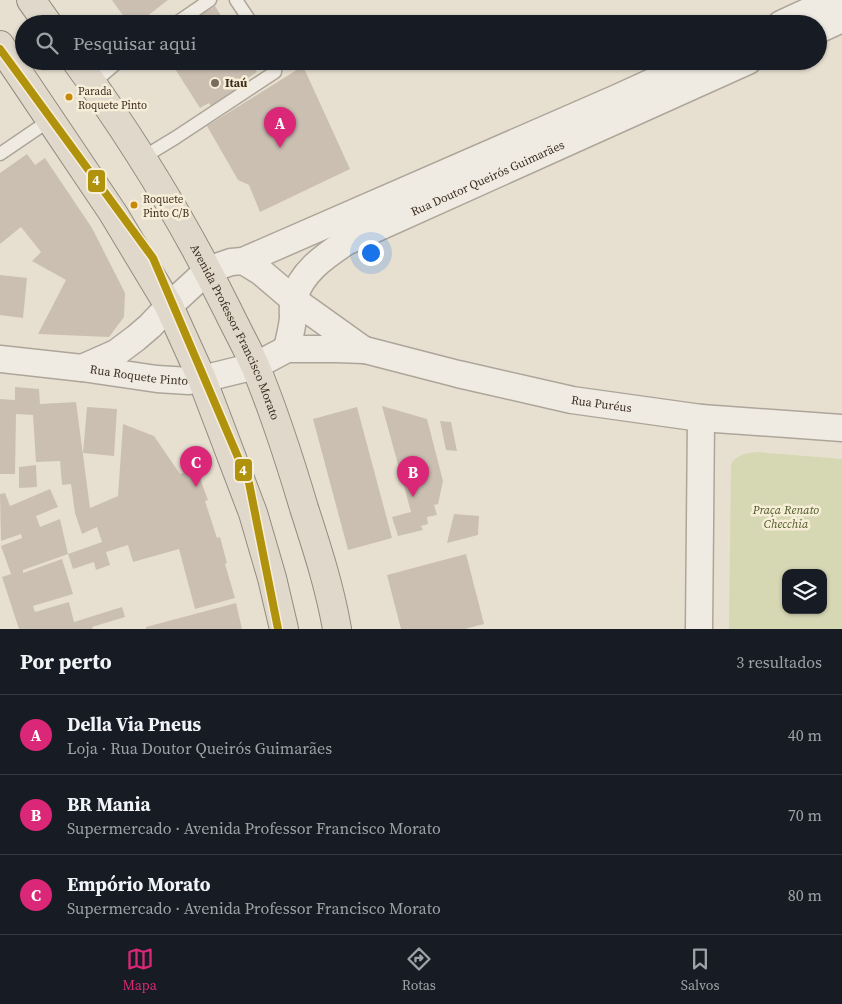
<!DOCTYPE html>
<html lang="pt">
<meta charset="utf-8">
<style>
body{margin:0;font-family:"Source Serif 4",serif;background:#242831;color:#f1f3f6}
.controls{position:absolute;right:15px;bottom:15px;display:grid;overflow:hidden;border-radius:10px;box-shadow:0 1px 4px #0004}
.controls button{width:45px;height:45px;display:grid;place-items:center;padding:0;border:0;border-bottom:1px solid #363941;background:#171b24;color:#f1f3f6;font:25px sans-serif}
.you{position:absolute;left:370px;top:252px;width:18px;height:18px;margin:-12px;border:4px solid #fff;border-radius:50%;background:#1a73e8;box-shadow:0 0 0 8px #1a73e833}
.badge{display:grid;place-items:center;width:32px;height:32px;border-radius:50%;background:#db2777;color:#fff;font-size:16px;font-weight:700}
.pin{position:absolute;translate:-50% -41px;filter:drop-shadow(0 1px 2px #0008)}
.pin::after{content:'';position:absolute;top:26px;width:18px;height:15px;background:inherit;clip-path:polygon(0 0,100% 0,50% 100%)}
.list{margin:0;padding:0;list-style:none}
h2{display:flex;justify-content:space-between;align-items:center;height:65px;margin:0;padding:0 20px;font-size:21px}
h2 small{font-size:16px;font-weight:400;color:#9ea1a6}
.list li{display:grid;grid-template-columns:32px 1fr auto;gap:15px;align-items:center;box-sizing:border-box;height:80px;padding:0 20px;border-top:1px solid #363941}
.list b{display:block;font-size:19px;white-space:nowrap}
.list p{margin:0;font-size:16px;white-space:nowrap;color:#9ea1a6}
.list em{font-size:16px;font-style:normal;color:#9ea1a6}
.icon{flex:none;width:28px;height:28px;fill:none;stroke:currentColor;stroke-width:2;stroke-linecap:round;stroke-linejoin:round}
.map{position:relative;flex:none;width:842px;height:629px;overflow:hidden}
.search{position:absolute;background:#171b24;box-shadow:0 1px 4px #0004;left:15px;right:15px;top:15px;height:55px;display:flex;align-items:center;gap:12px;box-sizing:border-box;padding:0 18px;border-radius:28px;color:#9ea1a6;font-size:19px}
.sheet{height:305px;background:#171b24}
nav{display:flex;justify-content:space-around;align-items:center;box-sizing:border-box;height:70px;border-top:1px solid #363941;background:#171b24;font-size:14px;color:#9ea1a6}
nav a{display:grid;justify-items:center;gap:2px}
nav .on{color:#db2777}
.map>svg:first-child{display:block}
.green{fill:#d6d7b3;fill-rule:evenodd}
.building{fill:#cbbfb2}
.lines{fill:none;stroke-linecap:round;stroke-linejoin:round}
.service-casing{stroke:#ada599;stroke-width:15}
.minor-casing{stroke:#ada599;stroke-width:29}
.trunk-casing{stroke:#928b80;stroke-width:30}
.service{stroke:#efebe3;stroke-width:12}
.minor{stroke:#efebe3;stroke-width:26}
.trunk{stroke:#e0d9cb;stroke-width:28}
.metro-1-casing{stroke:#f7eed8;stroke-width:11}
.metro-1{stroke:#b1920d;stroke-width:8}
.poi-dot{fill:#786c5e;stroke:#f7eed8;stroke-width:2}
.bus-dot{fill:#c88808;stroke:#f7eed8;stroke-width:2}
.labels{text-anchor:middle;stroke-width:5;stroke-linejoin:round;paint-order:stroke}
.bus-label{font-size:11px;fill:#3d2e20;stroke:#f7eed8;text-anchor:start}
.poi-label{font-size:12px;font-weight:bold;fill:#3d2e20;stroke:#f7eed8;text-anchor:start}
.street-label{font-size:12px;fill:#3d2e20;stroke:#f7eed8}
.park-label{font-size:12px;font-style:italic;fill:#4d5a26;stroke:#f7eed8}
.line-badge{stroke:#f7eed8;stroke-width:2}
.badge-label{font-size:14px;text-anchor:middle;font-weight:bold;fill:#fff}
</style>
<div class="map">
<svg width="842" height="629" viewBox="0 0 842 629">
<rect width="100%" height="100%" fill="#e7e0d1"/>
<!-- green -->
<path class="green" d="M757 452 842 459V629H729L731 464C736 455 747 453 757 452ZM786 573H823V610H786Z"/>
<!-- building -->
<g class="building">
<polygon points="112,0 168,0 137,24 129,24"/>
<polygon points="209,5 211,9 215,6 226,24 188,24 186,20"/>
<polygon points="170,61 250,61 257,72 245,80 248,86 213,109 209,103 200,108"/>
<polygon points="303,66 350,169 260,212 249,185 238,180 207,126"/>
<polygon points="27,154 35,165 45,158 92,228 125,293 124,317 109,337 38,334 66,280 32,261 41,252 21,227 0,244 0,173"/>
<polygon points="0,275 27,278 23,318 0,315"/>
<polygon points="15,387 39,389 40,404 76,402 90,508 118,496 123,424 154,436 180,474 196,468 208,500 205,501 217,538 220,537 227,563 225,564 235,598 195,609 179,549 133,562 128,545 106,552 110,565 96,570 94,562 73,569 68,554 102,542 97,527 82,534 75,513 71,484 62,485 60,461 36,462 33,415 16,414 15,474 0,474 0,399 15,400"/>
<polygon points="382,406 427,419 443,481 438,504 434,505 437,515 427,517 428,524 421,526 423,530 398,536 392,517 411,512"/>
<polygon points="87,407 117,409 114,456 83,453"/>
<polygon points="357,407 392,538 348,550 313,419"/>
<polygon points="440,421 451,422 457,451 446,450"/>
<polygon points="36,465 37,487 19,488 19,467"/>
<polygon points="50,489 58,507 36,516 40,527 60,519 68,554 23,570 23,573 62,559 73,594 33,606 35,612 69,602 74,622 122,607 125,617 92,627 93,629 19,629 2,577 11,574 1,546 22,538 21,534 1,541 0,494 5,493 10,506"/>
<polygon points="454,514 479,516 478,535 447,543"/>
<polygon points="466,554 484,624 465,629 401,629 387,575"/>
<polygon points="236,603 242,629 146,629 146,627"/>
</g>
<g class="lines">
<!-- service casing -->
<g class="service-casing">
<g id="service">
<polyline points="236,0 252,24"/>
<polyline points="175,24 210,0"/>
<polyline points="92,84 119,61"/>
<polyline points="0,154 50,120"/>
<polyline points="142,158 175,138 275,72 276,61"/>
</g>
</g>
<!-- minor casing -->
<g class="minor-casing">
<g id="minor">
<polyline points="781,24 833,0"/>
<polyline points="818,30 842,19"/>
<polyline points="243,261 617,98 698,61"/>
<path id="s1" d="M287 349C289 339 292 329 293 318 293 312 292 305 294 299 301 272 324 257 346 242L748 61"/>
<path id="s2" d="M0 359 82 368 157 379 189 381 202 379 255 366 287 349H336L365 350 458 374 572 400 701 418 842 428"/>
<polyline points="82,368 116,353 136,338 150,326 169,306 208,270 231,262 243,261 261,272 294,300 364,350"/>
<polyline points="699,629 701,418"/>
</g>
</g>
<!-- trunk casing -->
<g class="trunk-casing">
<g id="trunk">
<polyline points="31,0 48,24"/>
<polyline points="0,45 113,213 169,306 202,379 253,513 272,578 284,629"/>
<path id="s3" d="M76 61C133 139 185 224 228 311 237 330 248 349 256 368 275 414 290 461 304 508 317 548 330 588 337 629"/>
</g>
</g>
<!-- service -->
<use href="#service" class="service"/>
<!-- minor -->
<use href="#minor" class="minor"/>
<!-- trunk -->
<use href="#trunk" class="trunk"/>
<!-- metro-1 casing -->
<g class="metro-1-casing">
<polyline id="metro-1" points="0,49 153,258 249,483 278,629"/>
</g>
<!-- metro-1 -->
<use href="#metro-1" class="metro-1"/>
</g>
<!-- markers -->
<circle class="poi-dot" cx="215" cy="83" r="5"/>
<g class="bus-dot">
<circle cx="69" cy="97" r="4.5"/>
<circle cx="134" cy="205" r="4.5"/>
</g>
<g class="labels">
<!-- bus labels -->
<g class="bus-label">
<text x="78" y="95">Parada<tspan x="78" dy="14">Roquete Pinto</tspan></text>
<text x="143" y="203">Roquete<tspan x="143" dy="14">Pinto C/B</tspan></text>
</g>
<!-- poi labels -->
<g class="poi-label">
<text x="225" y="87">Itaú</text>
</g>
<!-- street labels -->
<g class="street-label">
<text dy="4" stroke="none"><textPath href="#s1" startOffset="285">Rua Doutor Queirós Guimarães</textPath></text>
<text dy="4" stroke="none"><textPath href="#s3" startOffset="315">Avenida Professor Francisco Morato</textPath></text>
<text dy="4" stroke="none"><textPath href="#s2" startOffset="140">Rua Roquete Pinto</textPath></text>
<text dy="4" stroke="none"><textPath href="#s2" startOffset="615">Rua Puréus</textPath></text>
</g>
<!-- park labels -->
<g class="park-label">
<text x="786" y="514">Praça Renato<tspan x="786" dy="14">Checchia</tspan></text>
</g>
</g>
<g class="line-badge">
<rect x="87" y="169" width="19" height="24" rx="5" fill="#b1920d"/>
<rect x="234" y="458" width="19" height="24" rx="5" fill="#b1920d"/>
</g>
<g class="badge-label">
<text x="96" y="185">4</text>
<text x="243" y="475">4</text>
</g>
</svg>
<div class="controls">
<button><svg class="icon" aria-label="layers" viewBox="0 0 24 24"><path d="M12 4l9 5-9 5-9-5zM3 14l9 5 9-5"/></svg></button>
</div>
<div class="you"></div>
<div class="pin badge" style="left:280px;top:148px">A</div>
<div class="pin badge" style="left:413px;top:497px">B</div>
<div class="pin badge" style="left:196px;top:487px">C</div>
<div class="search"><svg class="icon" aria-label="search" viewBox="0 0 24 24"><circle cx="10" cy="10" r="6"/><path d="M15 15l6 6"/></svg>Pesquisar aqui</div>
</div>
<section class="sheet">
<h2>Por perto<small>3 resultados</small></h2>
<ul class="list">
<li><span class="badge">A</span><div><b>Della Via Pneus</b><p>Loja · Rua Doutor Queirós Guimarães</p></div><em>40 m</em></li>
<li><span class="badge">B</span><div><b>BR Mania</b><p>Supermercado · Avenida Professor Francisco Morato</p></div><em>70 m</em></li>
<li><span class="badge">C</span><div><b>Empório Morato</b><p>Supermercado · Avenida Professor Francisco Morato</p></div><em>80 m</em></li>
</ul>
</section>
<nav>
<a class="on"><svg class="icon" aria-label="map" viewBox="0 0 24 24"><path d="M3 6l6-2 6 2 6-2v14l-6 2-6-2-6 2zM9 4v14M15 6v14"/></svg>Mapa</a>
<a><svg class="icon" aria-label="directions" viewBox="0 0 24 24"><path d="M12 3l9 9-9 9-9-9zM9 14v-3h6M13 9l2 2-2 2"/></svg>Rotas</a>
<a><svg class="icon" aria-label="saved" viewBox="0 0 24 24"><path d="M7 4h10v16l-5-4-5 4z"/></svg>Salvos</a>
</nav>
